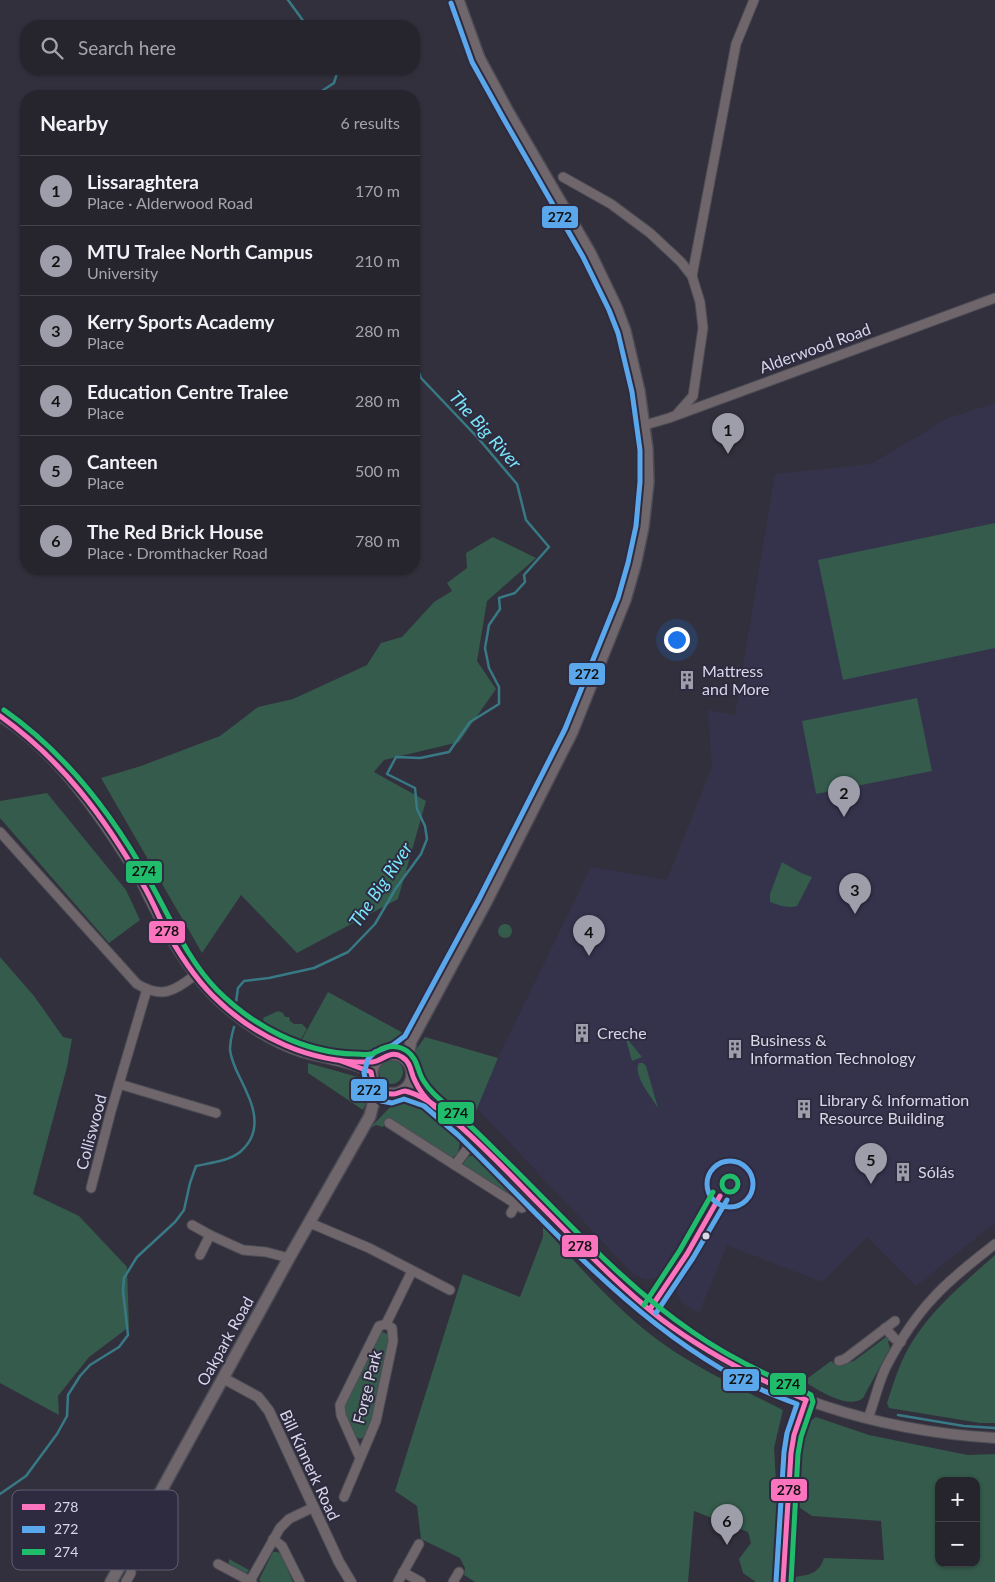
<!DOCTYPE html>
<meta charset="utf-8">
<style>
body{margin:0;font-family:Lato,sans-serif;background:#2e2c35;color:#f1f3f6}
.controls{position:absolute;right:15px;bottom:15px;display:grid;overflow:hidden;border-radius:10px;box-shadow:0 1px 4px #0004}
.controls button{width:45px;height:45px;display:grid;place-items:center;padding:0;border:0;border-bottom:1px solid #424149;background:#26242d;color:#f1f3f6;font:25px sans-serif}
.you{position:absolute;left:676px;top:639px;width:18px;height:18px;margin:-12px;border:4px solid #fff;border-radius:50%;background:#1a73e8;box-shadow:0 0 0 8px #1a73e833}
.badge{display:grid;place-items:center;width:32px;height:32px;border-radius:50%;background:#9e9daa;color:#111;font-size:16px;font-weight:700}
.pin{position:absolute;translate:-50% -41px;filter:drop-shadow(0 1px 2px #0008)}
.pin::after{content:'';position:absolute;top:26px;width:18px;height:15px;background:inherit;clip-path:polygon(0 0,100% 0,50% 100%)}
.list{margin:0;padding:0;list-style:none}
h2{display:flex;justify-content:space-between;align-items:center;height:65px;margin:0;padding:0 20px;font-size:21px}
h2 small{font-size:16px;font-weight:400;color:#a4a4aa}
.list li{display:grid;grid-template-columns:32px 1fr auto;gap:15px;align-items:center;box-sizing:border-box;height:70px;padding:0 20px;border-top:1px solid #424149}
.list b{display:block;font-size:19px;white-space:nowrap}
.list p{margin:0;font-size:16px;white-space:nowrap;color:#a4a4aa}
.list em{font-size:16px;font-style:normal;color:#a4a4aa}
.icon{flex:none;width:28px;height:28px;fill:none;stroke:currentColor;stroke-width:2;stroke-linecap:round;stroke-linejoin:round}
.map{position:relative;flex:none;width:995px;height:1582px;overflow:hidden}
.search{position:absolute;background:#26242d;box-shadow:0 1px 4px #0004;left:20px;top:20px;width:400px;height:55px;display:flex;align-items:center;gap:12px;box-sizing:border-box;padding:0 18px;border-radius:20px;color:#a4a4aa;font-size:19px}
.panel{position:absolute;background:#26242d;box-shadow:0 1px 4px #0004;left:20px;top:90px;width:400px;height:485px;border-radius:20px}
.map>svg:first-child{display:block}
.built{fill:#35334c}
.green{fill:#345b4b;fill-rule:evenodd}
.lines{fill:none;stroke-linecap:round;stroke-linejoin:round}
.stream{stroke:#387986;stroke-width:2.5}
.minor-casing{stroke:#4d4c56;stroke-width:11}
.tertiary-casing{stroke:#4d4c56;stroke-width:12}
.secondary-casing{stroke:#4d4c56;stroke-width:14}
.minor{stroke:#6e666a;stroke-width:9}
.tertiary{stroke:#6e666a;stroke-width:10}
.secondary{stroke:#70676d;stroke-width:11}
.bus-1-casing{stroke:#2e2b41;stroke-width:9}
.bus-2-casing{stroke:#2e2b41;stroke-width:9}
.bus-3-casing{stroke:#2e2b41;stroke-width:9}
.bus-1{stroke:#fc73be;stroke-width:5}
.bus-2{stroke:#5aa8eb;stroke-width:5}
.bus-3{stroke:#20bc6c;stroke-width:5}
.bus-dot{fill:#d8d7e6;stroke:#2e2b41;stroke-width:2}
.labels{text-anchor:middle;stroke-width:4;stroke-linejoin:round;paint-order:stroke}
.street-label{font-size:16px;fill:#d8d7e6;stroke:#2e2b41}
.poi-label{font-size:16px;fill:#d8d7e6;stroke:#2e2b41;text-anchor:start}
.water-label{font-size:18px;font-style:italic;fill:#79e6f9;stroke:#2e2b41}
.key{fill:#2e2b41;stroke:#615f73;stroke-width:1}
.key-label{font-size:14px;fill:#d8d7e6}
.line-badge{stroke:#2e2b41;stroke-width:2}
.pale-badge-label{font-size:14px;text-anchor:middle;font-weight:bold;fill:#111}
</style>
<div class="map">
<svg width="995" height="1582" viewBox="0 0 995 1582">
<rect width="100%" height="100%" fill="#32303c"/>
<!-- built -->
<polygon class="built" points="995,403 995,1223 916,1286 867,1237 822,1282 727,1245 699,1313 683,1304 678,1296 677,1283 665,1273 653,1279 644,1279 633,1274 477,1108 498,1058 591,867 667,880 712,767 708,710 735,715 775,474 871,464 948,418"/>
<!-- green -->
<g class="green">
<polygon points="995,523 995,648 843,680 818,560"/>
<polygon points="493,537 536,558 487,601 477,661 496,689 459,742 384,760 374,772 426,801 398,899 297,953 241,895 202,953 101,778 141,766 220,736 258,707 293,699 367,665 381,643 402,637 434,602 452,591 447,583 467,568 466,553"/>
<polygon points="917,698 932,771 816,794 802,721"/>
<polygon points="47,793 126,890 140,920 109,943 0,818 0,801"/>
<path d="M782 862 801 873 812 877 797 906C788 909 779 905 770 902V894Z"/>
<circle cx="505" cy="931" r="7"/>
<polygon points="0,957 34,996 63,1037 72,1039 67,1067 33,1194 79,1216 127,1267 129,1327 89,1357 58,1396 59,1415 0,1383"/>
<polygon points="328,992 405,1034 404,1040 388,1050 371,1057 366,1052 327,1047 301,1041"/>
<polygon points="278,1011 283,1013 285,1017 289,1017 290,1021 294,1024 302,1024 307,1029 301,1039 283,1032 264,1022 263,1018"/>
<polygon points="625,1036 642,1057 632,1061"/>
<polygon points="425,1037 498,1058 471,1123 431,1092 421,1079 413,1057 415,1051"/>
<circle cx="391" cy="1072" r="12"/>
<path d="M308 1063 365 1079C371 1090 368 1099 363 1110L308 1073Z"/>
<path d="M639 1063H643L646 1066 658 1108C652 1098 632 1074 639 1063Z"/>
<polygon points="404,1101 414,1103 456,1134 460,1142 458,1153 452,1158 390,1118 383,1127 376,1125 370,1128 394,1103"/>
<polygon points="479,1153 529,1205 462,1165 468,1157"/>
<path d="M543 1226C580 1268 625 1319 672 1350 707 1373 745 1391 783 1410L774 1448 778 1515 775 1582H756L743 1573 739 1559 751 1543 748 1532 694 1511 688 1582H475L464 1575 465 1568 460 1558 421 1539 417 1506 395 1491 463 1274 520 1297 543 1237Z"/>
<path d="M995 1255V1423H980L889 1408 887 1403C894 1382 900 1361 912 1342 933 1308 966 1281 995 1255Z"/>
<polygon points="383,1332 389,1335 390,1342 375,1413 366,1436 360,1439 354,1436 344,1410 344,1404 379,1334"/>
<path d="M886 1337 890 1340 888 1342 890 1348 863 1398C849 1410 817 1390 804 1381L831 1361 836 1365 854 1361Z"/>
<path d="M816 1417 869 1435 923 1446 968 1455 995 1454V1582H787L788 1578C804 1575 818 1577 824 1558L884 1560 881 1521 812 1516 793 1503 803 1426ZM939 1481H976V1563H939Z"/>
<polygon points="273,1552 277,1552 281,1554 293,1582 261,1582 259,1580"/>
<polygon points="229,1559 249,1570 248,1572 246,1573 229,1564"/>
</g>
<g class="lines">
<!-- stream -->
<g class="stream">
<polyline points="288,0 307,26"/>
<polyline points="314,96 334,83 338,70 337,69"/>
<polyline points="236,1002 238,988 244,981 269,978 314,968 348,952 375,924 396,888 421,854 427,839 425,826 417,809 415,788 387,774 396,757 420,758 449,752 470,722 499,704 499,687 489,668 485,648 489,625 500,609 499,598 515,593 525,582 524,575 549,547 526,520 517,484 478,438 421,378 414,360"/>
<polyline points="898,1415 964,1426 995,1428"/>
<path d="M0 1494 26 1476 57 1434 67 1416 68 1395 80 1376 90 1365 119 1347 128 1335 123 1291 124 1278 137 1257 175 1222 184 1210 190 1183 196 1166C210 1163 229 1161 240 1152 259 1136 257 1114 247 1093 241 1078 232 1066 230 1050 230 1043 232 1034 234 1027"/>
</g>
<!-- minor casing -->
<g class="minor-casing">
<g id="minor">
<polyline points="563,177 611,204 650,233 681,262 692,276 700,302 703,328 693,396 677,414"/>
<polyline points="692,276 736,44 754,0"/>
<polyline points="645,425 669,418 995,298"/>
<path d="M0 832 137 984C162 999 175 991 195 975"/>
<polyline points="119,1084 216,1113"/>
<polyline points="389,1123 522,1208"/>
<polyline points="455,1165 474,1140"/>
<polyline points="91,1188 111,1111 147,989"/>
<polyline points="511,1213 516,1204"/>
<polyline points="310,1223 369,1248 450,1290"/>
<polyline points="192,1225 210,1235 243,1250 266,1252 289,1258"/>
<polyline points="200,1255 210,1235"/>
<polyline points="885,1328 895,1339 901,1342"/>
<polyline points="839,1361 845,1359 895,1321"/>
<path d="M868 1418C875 1401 878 1383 886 1367 899 1342 915 1317 934 1297 952 1277 974 1261 995 1244"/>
<polyline points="360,1458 341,1415 340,1405 379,1326 386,1324"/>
<polyline points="344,1497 376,1421 393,1341 392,1328 386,1324 412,1271"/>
<polyline points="273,1539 282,1546 300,1582"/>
<polyline points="218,1564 252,1582"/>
<polyline points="403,1572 421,1582"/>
<polyline points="250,1581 280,1528 289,1519 314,1507"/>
<polyline points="126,1582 131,1573"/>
<polyline points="398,1582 419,1544"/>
<polyline points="453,1582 459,1572"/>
</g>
</g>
<!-- tertiary casing -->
<g class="tertiary-casing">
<g id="tertiary">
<path d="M0 716C49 747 85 795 117 843 124 855 133 866 140 878 144 887 148 896 153 905 170 939 191 975 219 1001 243 1023 271 1042 302 1052 325 1059 349 1061 371 1072"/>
<polyline points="349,1061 376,1062"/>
<path d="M412 1077C417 1084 421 1092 427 1099 433 1106 443 1111 450 1118 472 1137 493 1158 513 1178 563 1228 612 1280 667 1324 761 1396 878 1431 995 1438"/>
<polyline points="404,1091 427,1100"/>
<polyline points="223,1378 258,1397 269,1411 339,1562 351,1582"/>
<polyline points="783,1582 791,1453 794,1435 806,1400"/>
</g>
</g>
<!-- secondary casing -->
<g class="secondary-casing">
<g id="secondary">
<circle cx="392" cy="1074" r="20"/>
<polyline points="406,1059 409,1051 411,1041 486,902 572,732 625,600 635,565 643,527 648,482 647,449 639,391 625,331 616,307 590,253 508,112 479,58 458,0"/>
<polyline points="111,1582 289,1258 370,1116 377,1088"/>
</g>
</g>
<!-- minor -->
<use href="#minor" class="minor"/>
<!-- tertiary -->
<use href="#tertiary" class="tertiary"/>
<!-- secondary -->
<use href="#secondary" class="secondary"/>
<!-- bus-1 casing -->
<g class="bus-1-casing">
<g id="bus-1">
<path d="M0 716C62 760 105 818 142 883 150 896 156 910 162 923 176 949 192 975 213 996 255 1038 312 1064 372 1062 383 1061 390 1049 402 1057 412 1063 410 1072 415 1081 419 1090 427 1100 435 1107 441 1111 447 1115 453 1120 481 1144 507 1171 532 1197 574 1239 615 1283 661 1319 706 1353 755 1378 806 1400"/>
<path d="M341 1061 371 1072C373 1085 379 1095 394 1094 397 1094 402 1091 405 1091 415 1093 429 1101 437 1107"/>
<polyline points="650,1309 687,1254 720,1196"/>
<polyline points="783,1582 791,1453 794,1435 806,1400"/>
</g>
</g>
<!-- bus-2 casing -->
<g class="bus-2-casing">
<g id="bus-2">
<path d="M451 3 472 62 502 116 583 257 609 310 618 333 632 392 640 450V482L636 526 628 563 618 598 565 729 479 899 405 1036 393 1045 375 1052 368 1059 364 1073 367 1087 374 1096 381 1101 392 1103 404 1099 424 1106 458 1135C549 1224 635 1327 751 1385 766 1392 781 1398 797 1404L787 1433 784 1452 776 1582"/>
<circle cx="730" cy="1184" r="23"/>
<polyline points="656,1313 693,1258 727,1200"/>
</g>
</g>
<!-- bus-3 casing -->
<g class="bus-3-casing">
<g id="bus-3">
<path d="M4 710C67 754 113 815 150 882 171 919 187 959 217 990 253 1026 303 1053 355 1054 360 1054 367 1055 371 1054 374 1054 378 1051 381 1049 389 1045 400 1046 407 1051 418 1059 417 1070 423 1080 432 1095 445 1103 458 1115 472 1127 485 1140 498 1153 561 1214 620 1283 694 1333 717 1349 741 1362 766 1374 781 1381 797 1387 811 1395L813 1402 801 1437 798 1454 791 1582"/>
<circle cx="730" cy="1184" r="8"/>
<polyline points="644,1305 680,1250 713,1192"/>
</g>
</g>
<!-- bus-1 -->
<use href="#bus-1" class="bus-1"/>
<!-- bus-2 -->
<use href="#bus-2" class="bus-2"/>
<!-- bus-3 -->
<use href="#bus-3" class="bus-3"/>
</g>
<!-- icons -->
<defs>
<g id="building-bare" transform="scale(1.5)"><path d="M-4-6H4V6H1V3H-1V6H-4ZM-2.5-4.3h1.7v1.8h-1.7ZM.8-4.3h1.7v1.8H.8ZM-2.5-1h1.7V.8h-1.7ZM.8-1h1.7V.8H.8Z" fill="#9e9daa" stroke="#2e2b41" stroke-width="2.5" paint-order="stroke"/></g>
</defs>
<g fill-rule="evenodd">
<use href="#building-bare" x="687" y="680"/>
<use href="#building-bare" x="582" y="1033"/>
<use href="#building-bare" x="735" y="1049"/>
<use href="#building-bare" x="804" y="1109"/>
<use href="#building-bare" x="903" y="1172"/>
</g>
<!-- markers -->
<circle class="bus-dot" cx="706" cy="1236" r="4.5"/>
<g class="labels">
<!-- street labels -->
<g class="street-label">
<text transform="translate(815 348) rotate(-20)" y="6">Alderwood Road</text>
<text transform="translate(91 1132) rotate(-75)" y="6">Colliswood</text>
<text transform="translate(225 1341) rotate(-61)" y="6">Oakpark Road</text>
<text transform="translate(367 1387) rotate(-76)" y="6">Forge Park</text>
<text transform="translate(310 1465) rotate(65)" y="6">Bill Kinnerk Road</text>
</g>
<!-- poi labels -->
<g class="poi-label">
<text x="702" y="677">Mattress<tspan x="702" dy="18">and More</tspan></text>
<text x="597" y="1039">Creche</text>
<text x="750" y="1046">Business &amp;<tspan x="750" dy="18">Information Technology</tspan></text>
<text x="819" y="1106">Library &amp; Information<tspan x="819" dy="18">Resource Building</tspan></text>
<text x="918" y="1178">Sólás</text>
</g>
<!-- water labels -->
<g class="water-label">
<text transform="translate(485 430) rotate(48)" y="6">The Big River</text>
<text transform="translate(381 885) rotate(-56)" y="6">The Big River</text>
</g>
</g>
<!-- legend -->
<rect x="12" y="1490" width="166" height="80" rx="8" class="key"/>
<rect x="22" y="1504" width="23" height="6" fill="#fc73be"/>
<rect x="22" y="1526" width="23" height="7" fill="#5aa8eb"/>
<rect x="22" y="1549" width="23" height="6" fill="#20bc6c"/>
<g class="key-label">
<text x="54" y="1512">278</text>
<text x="54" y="1534">272</text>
<text x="54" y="1557">274</text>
</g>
<g class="line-badge">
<rect x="541" y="205" width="38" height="24" rx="5" fill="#5aa8eb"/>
<rect x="568" y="662" width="38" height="24" rx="5" fill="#5aa8eb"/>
<rect x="125" y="860" width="38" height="24" rx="5" fill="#20bc6c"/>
<rect x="148" y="920" width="38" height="24" rx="5" fill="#fc73be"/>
<rect x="350" y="1078" width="38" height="24" rx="5" fill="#5aa8eb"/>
<rect x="437" y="1101" width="38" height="24" rx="5" fill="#20bc6c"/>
<rect x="561" y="1234" width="38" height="24" rx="5" fill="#fc73be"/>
<rect x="722" y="1368" width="38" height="24" rx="5" fill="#5aa8eb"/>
<rect x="769" y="1372" width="38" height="24" rx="5" fill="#20bc6c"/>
<rect x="770" y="1478" width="38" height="24" rx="5" fill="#fc73be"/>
</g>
<g class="pale-badge-label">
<text x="560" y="222">272</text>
<text x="587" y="679">272</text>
<text x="144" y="876">274</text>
<text x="167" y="936">278</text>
<text x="369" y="1095">272</text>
<text x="456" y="1118">274</text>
<text x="580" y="1251">278</text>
<text x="741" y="1384">272</text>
<text x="788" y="1389">274</text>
<text x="789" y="1495">278</text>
</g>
</svg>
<div class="controls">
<button>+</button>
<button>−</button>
</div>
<div class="you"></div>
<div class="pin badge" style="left:728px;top:454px">1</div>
<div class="pin badge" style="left:844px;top:817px">2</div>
<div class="pin badge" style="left:855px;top:914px">3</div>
<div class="pin badge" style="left:589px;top:956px">4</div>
<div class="pin badge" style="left:871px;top:1184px">5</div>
<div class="pin badge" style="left:727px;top:1545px">6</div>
<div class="search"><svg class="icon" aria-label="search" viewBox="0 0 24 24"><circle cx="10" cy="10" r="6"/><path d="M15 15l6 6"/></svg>Search here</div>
<section class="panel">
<h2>Nearby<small>6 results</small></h2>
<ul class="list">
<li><span class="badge">1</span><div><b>Lissaraghtera</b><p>Place · Alderwood Road</p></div><em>170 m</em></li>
<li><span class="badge">2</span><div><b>MTU Tralee North Campus</b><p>University</p></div><em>210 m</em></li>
<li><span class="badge">3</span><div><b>Kerry Sports Academy</b><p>Place</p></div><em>280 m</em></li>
<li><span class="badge">4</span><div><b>Education Centre Tralee</b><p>Place</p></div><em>280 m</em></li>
<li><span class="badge">5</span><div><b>Canteen</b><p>Place</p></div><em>500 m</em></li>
<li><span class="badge">6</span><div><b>The Red Brick House</b><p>Place · Dromthacker Road</p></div><em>780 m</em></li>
</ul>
</section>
</div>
